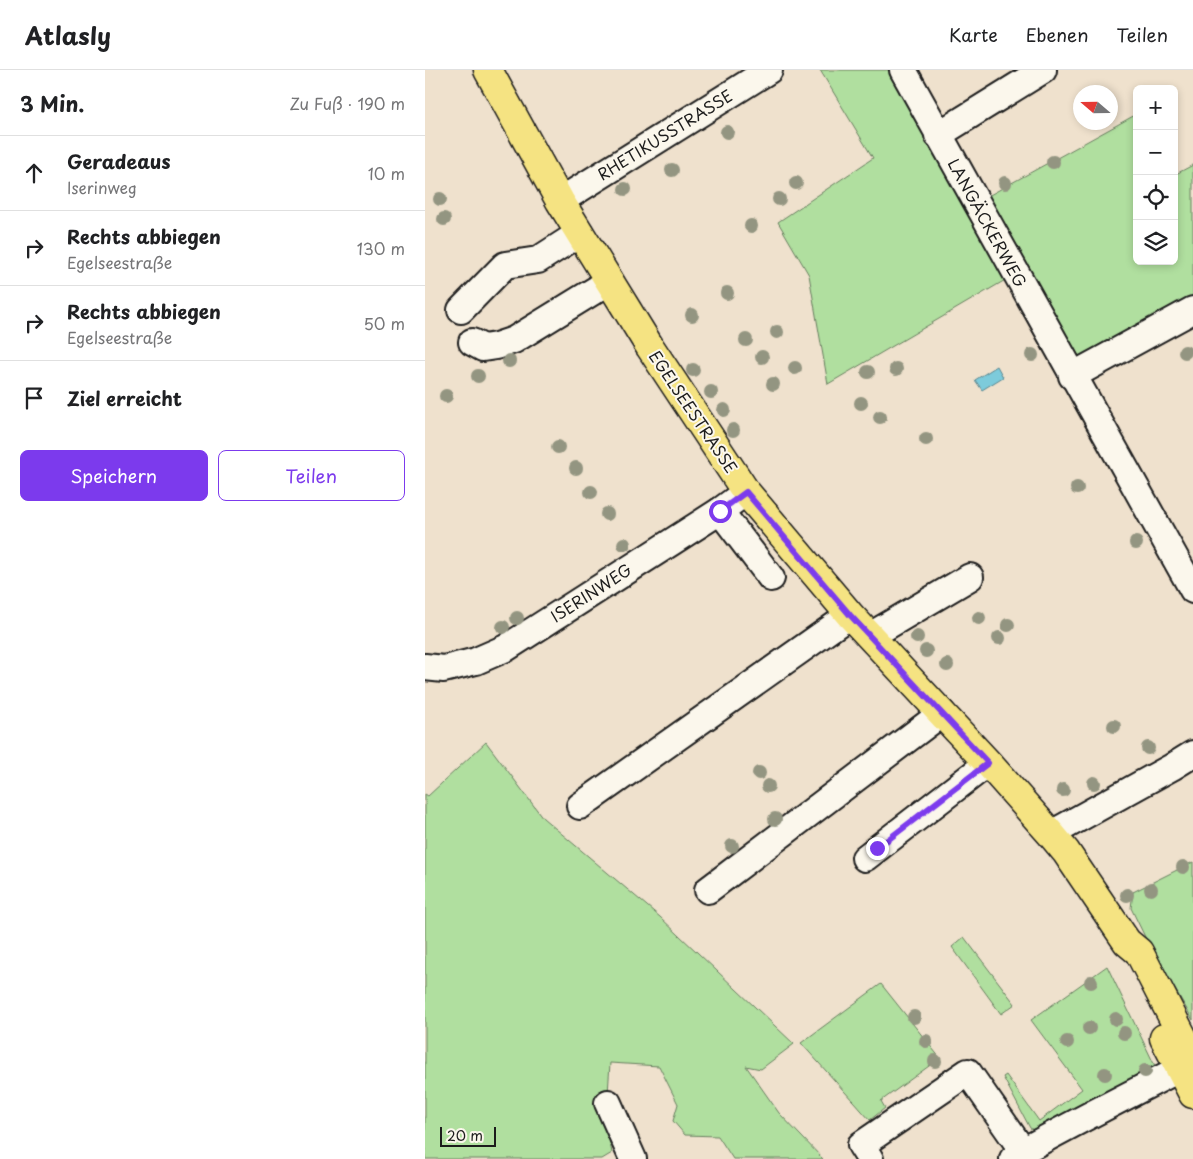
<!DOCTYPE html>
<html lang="de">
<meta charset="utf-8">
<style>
body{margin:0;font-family:"Playpen Sans",sans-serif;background:#f2f2f2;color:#202124}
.controls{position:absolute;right:15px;top:15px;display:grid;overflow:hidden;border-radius:8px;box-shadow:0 2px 8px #0003}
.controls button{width:45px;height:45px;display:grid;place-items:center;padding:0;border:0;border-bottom:1px solid #e0e0e0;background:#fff;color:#202124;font:25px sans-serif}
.compass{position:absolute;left:648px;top:15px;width:45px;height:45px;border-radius:50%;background:#fff;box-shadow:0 2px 8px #0003;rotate:290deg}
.scale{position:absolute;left:15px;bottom:12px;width:56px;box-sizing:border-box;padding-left:5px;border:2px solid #1c1c1c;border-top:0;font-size:14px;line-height:18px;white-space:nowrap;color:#1c1c1c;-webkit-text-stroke:4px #fbf7ec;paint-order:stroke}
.stop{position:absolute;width:15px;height:15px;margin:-11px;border:4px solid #7c3aed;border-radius:50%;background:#fff}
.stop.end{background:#7c3aed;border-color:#fff;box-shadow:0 1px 5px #0008}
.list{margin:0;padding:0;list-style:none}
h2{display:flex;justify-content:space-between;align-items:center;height:65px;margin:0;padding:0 20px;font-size:21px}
h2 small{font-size:16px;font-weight:400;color:#757577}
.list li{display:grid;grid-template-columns:32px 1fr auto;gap:15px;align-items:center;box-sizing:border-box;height:75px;padding:0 20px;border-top:1px solid #e0e0e0}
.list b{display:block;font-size:19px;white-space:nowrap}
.list p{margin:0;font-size:16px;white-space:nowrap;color:#757577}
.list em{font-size:16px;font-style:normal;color:#757577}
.actions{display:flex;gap:10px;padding:15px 20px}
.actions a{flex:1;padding:11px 0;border:1px solid #7c3aed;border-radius:8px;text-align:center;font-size:18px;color:#7c3aed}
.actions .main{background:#7c3aed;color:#fff}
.icon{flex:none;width:28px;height:28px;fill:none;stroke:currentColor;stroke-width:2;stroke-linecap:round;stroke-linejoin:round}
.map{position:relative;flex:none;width:768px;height:1089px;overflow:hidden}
header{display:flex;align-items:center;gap:30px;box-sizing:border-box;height:70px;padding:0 25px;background:#fff;border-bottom:1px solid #e0e0e0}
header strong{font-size:24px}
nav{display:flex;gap:28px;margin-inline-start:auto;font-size:18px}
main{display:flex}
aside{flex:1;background:#fff}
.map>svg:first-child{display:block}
.green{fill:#b0df9f;stroke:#667e5e}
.water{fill:#7dcbdb;stroke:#56858f}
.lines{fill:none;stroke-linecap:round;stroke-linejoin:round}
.minor-casing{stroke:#1c1c1c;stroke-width:30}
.major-casing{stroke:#1c1c1c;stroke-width:31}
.minor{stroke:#fbf7ec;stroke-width:26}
.major{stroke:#f5e382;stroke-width:28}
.tree{fill:#939581}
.route{stroke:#7c3aed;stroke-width:6}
.labels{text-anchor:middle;stroke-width:4;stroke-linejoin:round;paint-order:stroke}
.street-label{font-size:16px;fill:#1c1c1c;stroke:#fbf7ec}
</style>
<header>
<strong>Atlasly</strong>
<nav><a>Karte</a><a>Ebenen</a><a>Teilen</a></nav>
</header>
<main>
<aside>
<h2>3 Min.<small>Zu Fuß · 190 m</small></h2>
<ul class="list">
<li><svg class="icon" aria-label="ahead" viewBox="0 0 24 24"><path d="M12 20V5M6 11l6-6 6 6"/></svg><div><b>Geradeaus</b><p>Iserinweg</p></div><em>10 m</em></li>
<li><svg class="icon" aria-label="right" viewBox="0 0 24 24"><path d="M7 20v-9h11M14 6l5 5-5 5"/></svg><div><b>Rechts abbiegen</b><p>Egelseestraße</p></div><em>130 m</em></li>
<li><svg class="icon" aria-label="right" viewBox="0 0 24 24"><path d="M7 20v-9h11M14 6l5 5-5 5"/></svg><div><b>Rechts abbiegen</b><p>Egelseestraße</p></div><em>50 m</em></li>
<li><svg class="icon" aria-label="arrive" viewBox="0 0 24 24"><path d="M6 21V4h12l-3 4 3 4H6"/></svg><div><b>Ziel erreicht</b></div></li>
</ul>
<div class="actions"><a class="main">Speichern</a><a>Teilen</a></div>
</aside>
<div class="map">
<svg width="768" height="1089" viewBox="0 0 768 1089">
<rect width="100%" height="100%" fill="#efe1cd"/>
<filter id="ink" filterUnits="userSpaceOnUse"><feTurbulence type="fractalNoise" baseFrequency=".02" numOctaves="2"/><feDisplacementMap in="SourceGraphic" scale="10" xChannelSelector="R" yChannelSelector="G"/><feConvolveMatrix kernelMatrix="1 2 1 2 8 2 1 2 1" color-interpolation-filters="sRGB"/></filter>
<g filter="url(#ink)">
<!-- green -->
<g class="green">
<polygon points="395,0 469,0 543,137 712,44 712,191 749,191 749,105 768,95 768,228 650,295 594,202 403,314 384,205 353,152 448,88"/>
<polygon points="61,672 118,748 235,847 369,974 336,999 321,996 354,1043 398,1089 308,1089 293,1066 260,1065 248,1051 253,1034 234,996 185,993 183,1024 176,1029 187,1083 177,1089 0,1089 0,724 3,726"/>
<polygon points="768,792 768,950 721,869 706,838 708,822"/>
<polygon points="539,867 590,934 576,944 527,877"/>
<polygon points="682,896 730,996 620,1064 612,1062 605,1058 578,1007 581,1005 614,1051 657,1019 606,950"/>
<polygon points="456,914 515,988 456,1031 460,1038 445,1050 376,973"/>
</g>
<!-- water -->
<polygon class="water" points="572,296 578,307 557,320 550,310"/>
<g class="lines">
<!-- minor casing -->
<g class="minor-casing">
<g id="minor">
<polyline points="478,0 768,520"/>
<polyline points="513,65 618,0"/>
<polyline points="135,131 344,0"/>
<polyline points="36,240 80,195 113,190 155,163"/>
<polyline points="47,272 58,278 71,276 89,270 185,211"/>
<polyline points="647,306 768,240"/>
<polyline points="295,441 346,508"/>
<polyline points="445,566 545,507"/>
<polyline points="0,597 19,599 51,591 81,578 295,441 321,422"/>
<polyline points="155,736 425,545"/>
<polyline points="626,764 747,697 768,684"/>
<polyline points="440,788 563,693"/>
<polyline points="283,820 517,643"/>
<polyline points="183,1033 208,1089"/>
<polyline points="445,1089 436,1075 543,1002 598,1081"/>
<path d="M588 1089 598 1081C654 1050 711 1021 768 992"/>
</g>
</g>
<!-- major casing -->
<g class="major-casing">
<g id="major">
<polyline points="63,0 135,131 225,277 321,422 425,545 563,693 626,764 641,782 702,872 714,882 768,987"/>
<polyline points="739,968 768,1024"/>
</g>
</g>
<!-- minor -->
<use href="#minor" class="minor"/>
<!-- major -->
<use href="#major" class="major"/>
</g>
<!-- trees -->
<g class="tree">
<circle cx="302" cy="62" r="7"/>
<circle cx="628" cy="92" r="7"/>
<circle cx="247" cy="100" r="7"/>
<circle cx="371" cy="113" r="7"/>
<circle cx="580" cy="113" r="7"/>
<circle cx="200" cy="119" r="7"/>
<circle cx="15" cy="129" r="7"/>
<circle cx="354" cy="129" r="7"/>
<circle cx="19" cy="149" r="7"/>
<circle cx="326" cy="156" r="7"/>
<circle cx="302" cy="223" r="7"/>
<circle cx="267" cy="245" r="7"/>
<circle cx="352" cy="262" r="7"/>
<circle cx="321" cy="270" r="7"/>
<circle cx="760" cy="282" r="7"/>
<circle cx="607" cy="285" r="7"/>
<circle cx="337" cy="287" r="7"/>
<circle cx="84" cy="291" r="7"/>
<circle cx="370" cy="298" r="7"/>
<circle cx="471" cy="299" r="7"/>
<circle cx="268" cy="300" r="7"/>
<circle cx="443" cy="302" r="7"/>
<circle cx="53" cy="306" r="7"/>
<circle cx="348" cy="314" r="7"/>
<circle cx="286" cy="322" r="7"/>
<circle cx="21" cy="326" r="7"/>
<circle cx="436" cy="333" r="7"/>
<circle cx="299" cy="340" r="7"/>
<circle cx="455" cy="347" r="7"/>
<circle cx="308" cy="360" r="7"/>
<circle cx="501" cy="369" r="7"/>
<circle cx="133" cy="377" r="7"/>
<circle cx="151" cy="398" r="7"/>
<circle cx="652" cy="418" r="7"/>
<circle cx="166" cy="422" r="7"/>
<circle cx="182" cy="444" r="7"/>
<circle cx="711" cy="473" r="7"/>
<circle cx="199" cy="474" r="7"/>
<circle cx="92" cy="548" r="7"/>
<circle cx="554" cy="548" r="7"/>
<circle cx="583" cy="555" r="7"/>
<circle cx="78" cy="557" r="7"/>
<circle cx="492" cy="567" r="7"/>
<circle cx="574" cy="568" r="7"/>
<circle cx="501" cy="581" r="7"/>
<circle cx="522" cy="595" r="7"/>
<circle cx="689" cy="656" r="7"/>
<circle cx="723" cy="678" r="7"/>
<circle cx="334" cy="703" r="7"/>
<circle cx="669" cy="713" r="7"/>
<circle cx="343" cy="716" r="7"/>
<circle cx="638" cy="720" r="7"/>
<circle cx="350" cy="749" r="7"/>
<circle cx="307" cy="776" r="7"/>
<circle cx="758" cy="797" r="7"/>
<circle cx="726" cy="819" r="7"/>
<circle cx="702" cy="825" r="7"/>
<circle cx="666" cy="912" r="7"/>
<circle cx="489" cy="947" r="7"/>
<circle cx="691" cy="949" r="7"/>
<circle cx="664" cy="958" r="7"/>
<circle cx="699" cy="963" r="7"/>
<circle cx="501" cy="971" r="7"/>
<circle cx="642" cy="972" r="7"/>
<circle cx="510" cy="991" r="7"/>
<circle cx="720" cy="1001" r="7"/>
<circle cx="680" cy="1004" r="7"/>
</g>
</g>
<g class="lines" filter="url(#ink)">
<!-- route -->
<polyline class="route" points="295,441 321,422 425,545 563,693 452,778"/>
</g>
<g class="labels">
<!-- street labels -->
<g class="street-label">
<text transform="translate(240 65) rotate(-32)" y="6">RHETIKUSSTRASSE</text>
<text transform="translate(562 153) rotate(61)" y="6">LANGÄCKERWEG</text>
<text transform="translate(268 342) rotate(56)" y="6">EGELSEESTRASSE</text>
<text transform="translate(166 523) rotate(-33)" y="6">ISERINWEG</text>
</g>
</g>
</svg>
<div class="controls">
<button>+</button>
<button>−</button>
<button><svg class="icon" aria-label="locate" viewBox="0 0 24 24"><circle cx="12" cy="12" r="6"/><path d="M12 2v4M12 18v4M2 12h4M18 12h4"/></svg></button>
<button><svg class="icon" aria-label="layers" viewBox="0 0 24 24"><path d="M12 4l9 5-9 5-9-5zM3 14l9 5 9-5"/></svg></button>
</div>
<svg class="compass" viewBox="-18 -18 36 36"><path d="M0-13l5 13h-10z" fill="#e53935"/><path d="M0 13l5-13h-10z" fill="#757577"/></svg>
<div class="scale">20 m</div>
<div class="stop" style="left:295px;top:441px"></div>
<div class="stop end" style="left:452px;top:778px"></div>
</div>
</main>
